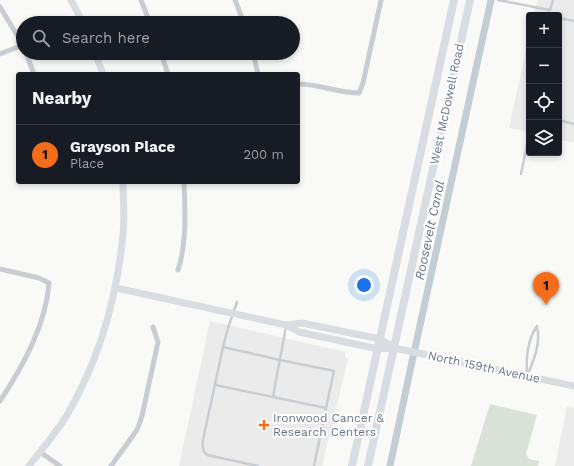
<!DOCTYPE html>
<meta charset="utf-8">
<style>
body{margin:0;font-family:"Work Sans",sans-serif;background:#242831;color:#f1f3f6}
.controls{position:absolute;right:12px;top:12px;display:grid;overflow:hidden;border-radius:4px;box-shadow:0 2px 6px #0003}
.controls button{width:36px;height:36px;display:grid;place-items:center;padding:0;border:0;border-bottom:1px solid #363941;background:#171b24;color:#f1f3f6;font:20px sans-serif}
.you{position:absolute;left:364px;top:285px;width:14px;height:14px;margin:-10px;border:3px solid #fff;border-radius:50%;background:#1a73e8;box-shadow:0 0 0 6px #1a73e833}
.badge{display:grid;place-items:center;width:26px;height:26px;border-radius:50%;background:#f56c1b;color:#111;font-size:13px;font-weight:700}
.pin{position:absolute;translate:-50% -33px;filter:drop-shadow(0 1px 2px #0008)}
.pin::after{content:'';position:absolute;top:21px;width:14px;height:12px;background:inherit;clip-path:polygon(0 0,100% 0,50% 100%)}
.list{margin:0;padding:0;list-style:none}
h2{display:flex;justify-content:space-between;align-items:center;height:52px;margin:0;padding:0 16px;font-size:17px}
h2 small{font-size:13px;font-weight:400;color:#9ea1a6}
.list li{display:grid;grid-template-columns:26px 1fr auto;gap:12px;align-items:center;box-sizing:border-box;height:60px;padding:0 16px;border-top:1px solid #363941}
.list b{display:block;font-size:15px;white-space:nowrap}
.list p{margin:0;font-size:13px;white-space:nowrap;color:#9ea1a6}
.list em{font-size:13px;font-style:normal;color:#9ea1a6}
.icon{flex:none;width:22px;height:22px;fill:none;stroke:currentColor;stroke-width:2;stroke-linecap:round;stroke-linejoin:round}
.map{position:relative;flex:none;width:574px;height:466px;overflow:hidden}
.search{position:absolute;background:#171b24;box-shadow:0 2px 6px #0003;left:16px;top:16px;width:284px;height:44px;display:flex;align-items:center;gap:10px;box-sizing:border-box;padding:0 14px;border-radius:22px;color:#9ea1a6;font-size:15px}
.panel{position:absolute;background:#171b24;box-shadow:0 2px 6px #0003;left:16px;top:72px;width:284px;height:112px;border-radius:4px}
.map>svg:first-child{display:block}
.built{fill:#eaebea}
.green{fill:#dae2d8}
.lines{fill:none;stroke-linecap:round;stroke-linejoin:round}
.canal{stroke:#c3cdd3;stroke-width:7}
.lane{stroke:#c9ccd1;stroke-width:2.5}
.street{stroke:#c9ccd1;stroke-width:5}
.secondary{stroke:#d9dde2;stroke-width:7}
.primary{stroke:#d9dde2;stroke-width:8}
.poi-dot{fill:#f56c1b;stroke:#fff;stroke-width:1.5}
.labels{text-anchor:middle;stroke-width:4;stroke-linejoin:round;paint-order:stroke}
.street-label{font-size:12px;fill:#65758b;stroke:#fff}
.poi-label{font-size:12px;fill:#65758b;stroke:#fff;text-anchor:start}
.water-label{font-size:13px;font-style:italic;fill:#627786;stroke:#fff}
</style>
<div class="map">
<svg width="574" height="466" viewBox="0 0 574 466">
<rect width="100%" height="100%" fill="#f9faf7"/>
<!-- built -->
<g class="built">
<polygon points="537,0 574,0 574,143 559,139 559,15 534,15"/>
<polygon points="529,38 529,132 509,128"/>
<polygon points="210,321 345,352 345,356 348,359 322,466 179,466"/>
<polygon points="567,406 574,408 574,466 555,466"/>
</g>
<!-- green -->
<polygon class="green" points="490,404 537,415 526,454 529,459 539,461 538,466 471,466"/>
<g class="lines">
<!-- canal -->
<polyline class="canal" points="390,466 410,371 491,0"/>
<!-- lane -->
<g class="lane">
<polyline points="498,0 550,10 553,0"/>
<polyline points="559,18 574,21"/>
<polyline points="559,120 574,124"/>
<polyline points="521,174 529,135"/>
<path d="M237 302 228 328 223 347 280 360 334 371 326 408 273 397C277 373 282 350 286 326"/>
<path d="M537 326C541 343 534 360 527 376 526 358 527 341 537 326Z"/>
<path d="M223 347 203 440C202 446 202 451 207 455L258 466"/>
<polyline points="215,385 273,397"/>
<polyline points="314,466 326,408"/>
</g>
<!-- street -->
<g class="street">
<polyline points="141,0 150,23"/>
<polyline points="235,0 244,23"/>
<polyline points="0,7 23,45"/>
<polyline points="26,53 34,74"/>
<polyline points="161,53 168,74"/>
<polyline points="253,53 258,74"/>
<polyline points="0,54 23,45"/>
<path d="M298 84C319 84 338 93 359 93L363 83 381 0"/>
<path d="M0 269 39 278 49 283C46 325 23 366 0 401"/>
<path d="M178 270C187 243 185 211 184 182"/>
<polyline points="40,452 60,466"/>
<polyline points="111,466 137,430 142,416 158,342 153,327"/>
</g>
<!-- secondary -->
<g class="secondary">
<polyline points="71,0 83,23"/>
<polyline points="95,53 103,74"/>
<polyline points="116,288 286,325 299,332 378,349 394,348 404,350 574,386"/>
<polyline points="287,325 302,323 380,339 394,348"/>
<path d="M29 466C42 449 56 433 67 415 99 360 117 297 123 234 125 216 123 199 123 182"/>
</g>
<!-- primary -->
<g class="primary">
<polyline points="352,466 454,0"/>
<polyline points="368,466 470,0"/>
</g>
</g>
<!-- markers -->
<path class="poi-dot" d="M262 419h4v4h4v4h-4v4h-4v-4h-4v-4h4z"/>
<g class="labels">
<!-- street labels -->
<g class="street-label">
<text transform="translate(447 104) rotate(-78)" y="4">West McDowell Road</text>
<text transform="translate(484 367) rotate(12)" y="4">North 159th Avenue</text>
</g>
<!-- poi labels -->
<g class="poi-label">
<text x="273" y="422">Ironwood Cancer &amp;<tspan x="273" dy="14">Research Centers</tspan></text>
</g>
<!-- water labels -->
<g class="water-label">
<text transform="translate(429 230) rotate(-78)" y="5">Roosevelt Canal</text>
</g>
</g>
</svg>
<div class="controls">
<button>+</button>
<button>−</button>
<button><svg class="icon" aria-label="locate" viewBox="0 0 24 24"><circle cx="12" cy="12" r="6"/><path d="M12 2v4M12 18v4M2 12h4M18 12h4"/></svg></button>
<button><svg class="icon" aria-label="layers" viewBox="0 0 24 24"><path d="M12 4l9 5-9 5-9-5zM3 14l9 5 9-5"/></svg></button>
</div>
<div class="you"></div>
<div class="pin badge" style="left:546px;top:305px">1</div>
<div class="search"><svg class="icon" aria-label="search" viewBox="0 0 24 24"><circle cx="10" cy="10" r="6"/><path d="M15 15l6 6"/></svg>Search here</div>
<section class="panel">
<h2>Nearby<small></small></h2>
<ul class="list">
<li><span class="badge">1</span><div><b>Grayson Place</b><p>Place</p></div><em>200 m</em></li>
</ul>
</section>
</div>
